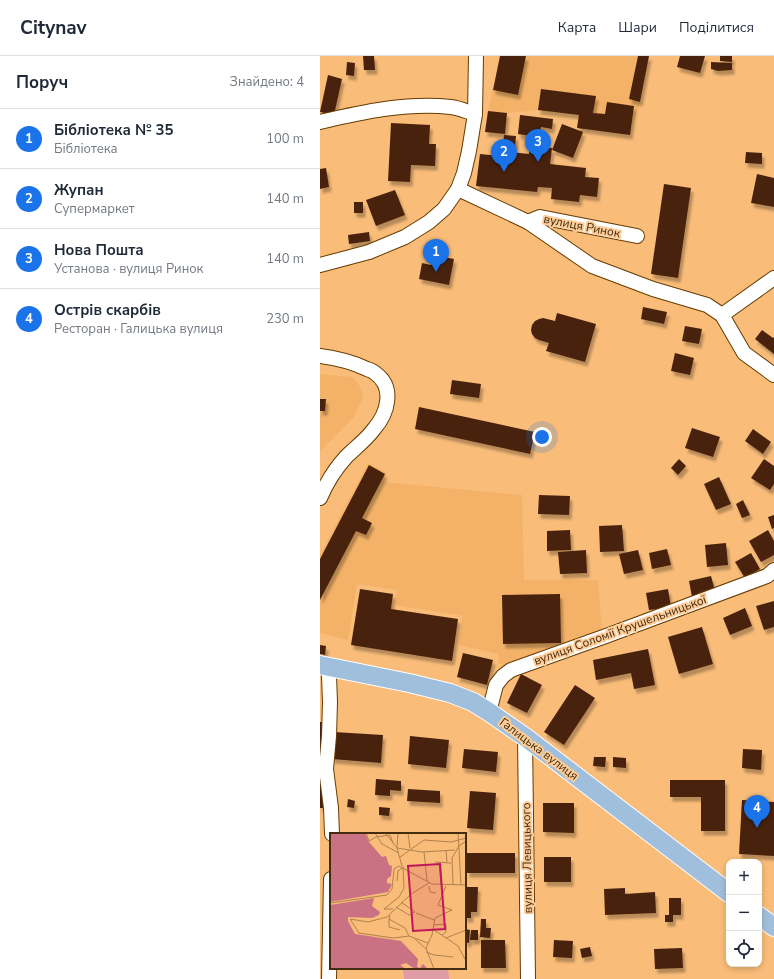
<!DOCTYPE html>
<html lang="uk">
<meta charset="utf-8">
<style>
body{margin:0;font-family:"Nunito Sans",sans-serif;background:#f2f2f3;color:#1f2937}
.controls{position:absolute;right:12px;bottom:12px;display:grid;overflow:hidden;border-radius:8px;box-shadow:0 2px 6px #0003}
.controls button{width:36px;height:36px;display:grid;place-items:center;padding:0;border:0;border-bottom:1px solid #e0e1e3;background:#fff;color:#1f2937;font:20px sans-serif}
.you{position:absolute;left:222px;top:381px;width:14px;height:14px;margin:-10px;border:3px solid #fff;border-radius:50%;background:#1a73e8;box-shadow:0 0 0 6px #1a73e833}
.badge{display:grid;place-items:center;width:26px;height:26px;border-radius:50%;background:#1a73e8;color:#fff;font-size:13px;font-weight:700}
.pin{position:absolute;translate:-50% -33px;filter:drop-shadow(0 1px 2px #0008)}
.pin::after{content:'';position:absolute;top:21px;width:14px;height:12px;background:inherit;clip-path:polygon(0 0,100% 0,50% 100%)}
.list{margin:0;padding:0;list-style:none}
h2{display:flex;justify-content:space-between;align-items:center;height:52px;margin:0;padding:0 16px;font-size:17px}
h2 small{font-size:13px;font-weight:400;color:#747a83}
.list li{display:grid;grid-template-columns:26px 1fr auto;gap:12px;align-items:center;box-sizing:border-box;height:60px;padding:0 16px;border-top:1px solid #e0e1e3}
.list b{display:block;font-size:15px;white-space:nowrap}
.list p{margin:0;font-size:13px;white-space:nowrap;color:#747a83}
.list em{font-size:13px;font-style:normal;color:#747a83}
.icon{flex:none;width:22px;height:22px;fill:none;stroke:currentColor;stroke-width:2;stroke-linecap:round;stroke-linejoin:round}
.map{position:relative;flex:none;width:454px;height:923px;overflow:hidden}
header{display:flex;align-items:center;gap:24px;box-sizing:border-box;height:56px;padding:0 20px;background:#fff;border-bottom:1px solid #e0e1e3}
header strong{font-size:19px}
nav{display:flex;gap:22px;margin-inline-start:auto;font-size:14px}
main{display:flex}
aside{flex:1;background:#fff}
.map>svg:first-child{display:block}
.built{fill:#f3b267}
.green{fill:#df9ba6}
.building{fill:#49220c;filter:url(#shadow)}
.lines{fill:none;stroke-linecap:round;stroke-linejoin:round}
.minor-casing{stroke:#653c00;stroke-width:16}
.major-casing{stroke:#fff;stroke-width:20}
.minor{stroke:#fff;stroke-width:14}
.major{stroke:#a0bfdc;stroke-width:18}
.labels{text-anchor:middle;stroke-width:4;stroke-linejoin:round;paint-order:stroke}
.street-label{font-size:12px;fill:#442c0f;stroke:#fdcc98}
.inset-road{fill:none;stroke:#b1824f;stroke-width:1}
.view{fill:#c2185b;fill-opacity:0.15;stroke:#c2185b;stroke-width:2}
.inset-edge{fill:none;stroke:#442c0f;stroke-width:2}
</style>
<header>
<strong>Citynav</strong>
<nav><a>Карта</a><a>Шари</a><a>Поділитися</a></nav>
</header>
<main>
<aside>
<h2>Поруч<small>Знайдено: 4</small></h2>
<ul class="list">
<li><span class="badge">1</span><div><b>Бібліотека № 35</b><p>Бібліотека</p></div><em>100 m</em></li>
<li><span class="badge">2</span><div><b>Жупан</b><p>Супермаркет</p></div><em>140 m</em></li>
<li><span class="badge">3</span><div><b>Нова Пошта</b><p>Установа · вулиця Ринок</p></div><em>140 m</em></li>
<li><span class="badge">4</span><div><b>Острів скарбів</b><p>Ресторан · Галицька вулиця</p></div><em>230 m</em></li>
</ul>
</aside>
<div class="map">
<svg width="454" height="923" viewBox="0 0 454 923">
<defs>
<filter id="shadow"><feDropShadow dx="2.5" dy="4.5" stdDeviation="1" flood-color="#0004"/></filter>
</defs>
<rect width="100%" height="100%" fill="#f9bc79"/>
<!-- built -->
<g class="built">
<polygon points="180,0 329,0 320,46 310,79 257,72 258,59 218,54 187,57 168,55"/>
<polygon points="0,318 33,321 40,331 43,341 34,361 0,396"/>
<polygon points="48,407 67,417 63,426 202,439 204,524 278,524 282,578 189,610 179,608 178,598 138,589 143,560 75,549 77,534 37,528 28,584 0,577 0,499"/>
</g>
<!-- green -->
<polygon class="green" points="83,912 128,912 129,923 84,923"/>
<!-- building -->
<g class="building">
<polygon points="43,0 54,0 55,14 44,14"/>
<polygon points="180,0 206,0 198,39 173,34"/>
<polygon points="318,0 329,0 320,46 309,43"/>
<polygon points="360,0 385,0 380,17 357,11"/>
<polygon points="400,0 412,0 412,6 400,5"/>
<polygon points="27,6 35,7 34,20 26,19"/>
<polygon points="391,6 412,7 412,14 398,15 391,13"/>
<polygon points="8,19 22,23 14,59 0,56"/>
<polygon points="221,33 276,40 273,57 285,58 287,46 314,50 310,79 257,72 259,59 218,54"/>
<polygon points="168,55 187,57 185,78 165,76"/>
<polygon points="200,59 233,63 232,73 221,71 219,81 198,78"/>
<polygon points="71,67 110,69 109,88 116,88 115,110 91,109 90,126 68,125"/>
<polygon points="242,68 263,76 253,102 232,94"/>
<polygon points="184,79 196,80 195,91 183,89"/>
<polygon points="210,82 224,84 223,91 232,92 230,108 266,112 265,121 279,122 277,141 260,139 259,146 231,143 232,132 218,131 217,136 156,130 160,98 180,100 181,95 209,98"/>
<polygon points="426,96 442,97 442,108 425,107"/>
<polygon points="6,112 9,131 0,133 0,113"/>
<polygon points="437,118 454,122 454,151 431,147"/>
<polygon points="344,128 371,132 358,222 331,218"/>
<polygon points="75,134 85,159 56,170 46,144"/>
<rect x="34" y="146" width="9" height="11"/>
<polygon points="49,176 50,185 29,188 28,179"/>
<polygon points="113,199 134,203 129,229 99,223 102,207 111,209"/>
<polygon points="323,251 347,256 344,268 321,263"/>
<polygon points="237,257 276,268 265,306 226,295 229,287 219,284 215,282 212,278 211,274 212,269 215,265 219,263 223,262 235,265"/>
<polygon points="365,270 382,273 379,288 362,285"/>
<polygon points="442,274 453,282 454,281 454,298 435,283"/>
<polygon points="355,297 374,302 370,319 351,315"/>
<polygon points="132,324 161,328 159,342 130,338"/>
<polygon points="0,343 6,343 5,355 0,355"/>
<polygon points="99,351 215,376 210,398 95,373"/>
<polygon points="372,372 400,381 393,401 365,392"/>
<polygon points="433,373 451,386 443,398 425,385"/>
<polygon points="359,403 366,410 358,419 351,412"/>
<polygon points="444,403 454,410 454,428 450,434 431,422"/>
<polygon points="49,409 65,418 42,462 52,467 46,479 36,475 0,544 0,503"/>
<polygon points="399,421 411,448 396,454 384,428"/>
<polygon points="219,439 250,440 249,459 218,458"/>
<polygon points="423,444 430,459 422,462 416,448"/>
<polygon points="454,459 454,472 452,473 448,461"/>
<polygon points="302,469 304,495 280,496 279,470"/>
<polygon points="250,474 251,494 227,495 227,475"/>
<polygon points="448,474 454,485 454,499 441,506 429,485"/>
<polygon points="406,487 408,509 387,511 385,489"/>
<polygon points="347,493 351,509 332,513 329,497"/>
<polygon points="266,494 267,517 240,518 238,496"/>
<polygon points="318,494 323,514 304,518 299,498"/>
<polygon points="431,497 440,513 425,522 415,506"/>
<polygon points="391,520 395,535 372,541 369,525"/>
<polygon points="40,533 73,538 71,553 138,563 132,605 31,589"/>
<polygon points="348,533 351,551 329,554 326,537"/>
<polygon points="240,538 241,587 183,588 182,539"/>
<polygon points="454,545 454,571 444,574 436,550"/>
<polygon points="425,552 432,570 410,579 403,562"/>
<polygon points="382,571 393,608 359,618 348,581"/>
<polygon points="0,589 6,590 5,599 0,598"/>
<polygon points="328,593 335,629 314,633 311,617 276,624 273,604"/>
<polygon points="143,597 173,604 167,629 137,621"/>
<polygon points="201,618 222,629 207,657 187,647"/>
<polygon points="255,629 275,642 244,689 224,676"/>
<polygon points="0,666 3,666 1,694 0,694"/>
<polygon points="14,676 63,679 61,707 12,703"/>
<polygon points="90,680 129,684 126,712 88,708"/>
<polygon points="144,693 178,696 176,716 142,712"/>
<polygon points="423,693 442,694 441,714 422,712"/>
<polygon points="274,701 286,701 285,711 273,710"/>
<polygon points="293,701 306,702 306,712 293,711"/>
<polygon points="56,723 81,725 81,735 70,734 70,740 55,739"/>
<polygon points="350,724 405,724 405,775 381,775 381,741 350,741"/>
<polygon points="0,725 4,725 3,752 0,752"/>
<polygon points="88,733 120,735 120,747 87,745"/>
<polygon points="150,735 176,737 173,774 147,772"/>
<polygon points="28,743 35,745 34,752 27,751"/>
<polygon points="422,744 454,746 454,800 419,798"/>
<polygon points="223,747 254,747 254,777 223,776"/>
<polygon points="59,751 70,752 69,760 59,759"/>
<rect x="147" y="797" width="48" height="20"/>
<rect x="224" y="801" width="27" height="25"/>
<polygon points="145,831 158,831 157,856 151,856 151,862 145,862"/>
<polygon points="305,832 305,838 335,836 336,857 285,859 284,833"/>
<polygon points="349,842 361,842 361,859 353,859 353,866 345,866 345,859 349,859"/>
<polygon points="161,863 166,863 166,872 171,872 170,882 160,881"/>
<polygon points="145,873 150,874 149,887 145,886"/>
<polygon points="151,874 158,874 158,884 150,884"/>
<polygon points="161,884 185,884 186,912 161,912"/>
<polygon points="234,884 253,885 252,902 233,901"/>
<polygon points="270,891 272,900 262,902 260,893"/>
<polygon points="362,892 363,912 335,913 334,893"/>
</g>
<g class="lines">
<!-- minor casing -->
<g class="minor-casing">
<g id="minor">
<path d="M0 66C42 56 88 46 131 51 139 52 148 56 155 58"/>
<polyline points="138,133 208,166 272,210 333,233 387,249 402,259 424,297 454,319"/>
<polyline points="208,166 220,161 317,180"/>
<polyline points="0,209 49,196 85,181 109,166 124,153 138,133 144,117 149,95 155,58 156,0"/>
<polyline points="402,259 454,222"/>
<path d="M0 300C16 302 32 306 47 313 50 314 53 315 55 317 75 331 68 357 54 373 46 384 35 392 26 401 15 413 6 428 0 442"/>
<polyline points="8,611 9,620 10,646 9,680 6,713 11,752 12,778"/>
<polyline points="169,656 176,629 183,620 191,614 286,580 447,520 454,514"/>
<polyline points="205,681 208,923"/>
<polyline points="9,923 11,823"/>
</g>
</g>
<!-- major casing -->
<g class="major-casing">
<g id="major">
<polyline points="0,609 89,627 130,637 153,646 169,656 205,681 409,837"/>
<polyline points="439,860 454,871"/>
</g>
</g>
<!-- minor -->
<use href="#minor" class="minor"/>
<!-- major -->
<use href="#major" class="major"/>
</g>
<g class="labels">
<!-- street labels -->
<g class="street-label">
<text transform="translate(262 170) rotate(11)" y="4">вулиця Ринок</text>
<text transform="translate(300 574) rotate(-20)" y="4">вулиця Соломії Крушельницької</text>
<text transform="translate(219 693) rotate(37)" y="4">Галицька вулиця</text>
<text transform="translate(207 802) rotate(-91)" y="4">вулиця Левицького</text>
</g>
</g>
<!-- overview -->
<g transform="translate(10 777)">
<rect width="136" height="136" fill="#f9bc79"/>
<path d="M0 0H35L39 9 52 24 56 23 59 32 62 33 61 43 57 46V50L62 51 58 59 0 69ZM44 65 42 73 50 79 49 82 42 85 18 84V88L25 101 71 108 88 126 87 134 90 135 93 131 98 136H85L76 130 70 132 76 136H0V72Z" fill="#ca7183"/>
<path class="inset-road" d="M36 0 39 8 46 4M45 0 52 11 69 20M78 0 80 15M128 0 131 52M56 1 67 15 72 33M46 4 60 2 63 10M67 15 92 19 125 17M67 15 68 0M116 17 117 29M94 19 97 48M70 24 94 7 121 9 136 5M105 29 121 30M109 29 111 52M67 48 68 38 72 35M123 52 122 25 129 13 136 8M99 53 100 59 106 60M71 69 85 79M0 70 57 62 62 56 64 36 69 33 102 51 136 52M66 74 79 82 85 79M63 76H54L69 64 74 55 73 33M86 80 104 87M60 82 59 86 75 95 79 103M59 86V94L70 97M103 92 116 91V99L112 102M104 97 128 113 136 128M116 105 136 97M85 106 96 116M98 110 79 103 63 105 29 100 20 86 38 89 57 84 81 61 99 50M96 119 104 122 123 124M104 136 96 115 102 102 105 85 122 77 108 72 116 53"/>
<path class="view" d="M110 31 115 96 83 98 78 33Z"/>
<rect width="136" height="136" class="inset-edge"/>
</g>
</svg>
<div class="controls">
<button>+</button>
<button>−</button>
<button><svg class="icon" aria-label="locate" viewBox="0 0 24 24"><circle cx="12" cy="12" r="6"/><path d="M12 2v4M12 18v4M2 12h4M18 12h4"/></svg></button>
</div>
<div class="you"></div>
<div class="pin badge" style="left:116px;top:216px">1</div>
<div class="pin badge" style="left:184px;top:116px">2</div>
<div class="pin badge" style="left:218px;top:106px">3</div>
<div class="pin badge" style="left:437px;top:772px">4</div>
</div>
</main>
